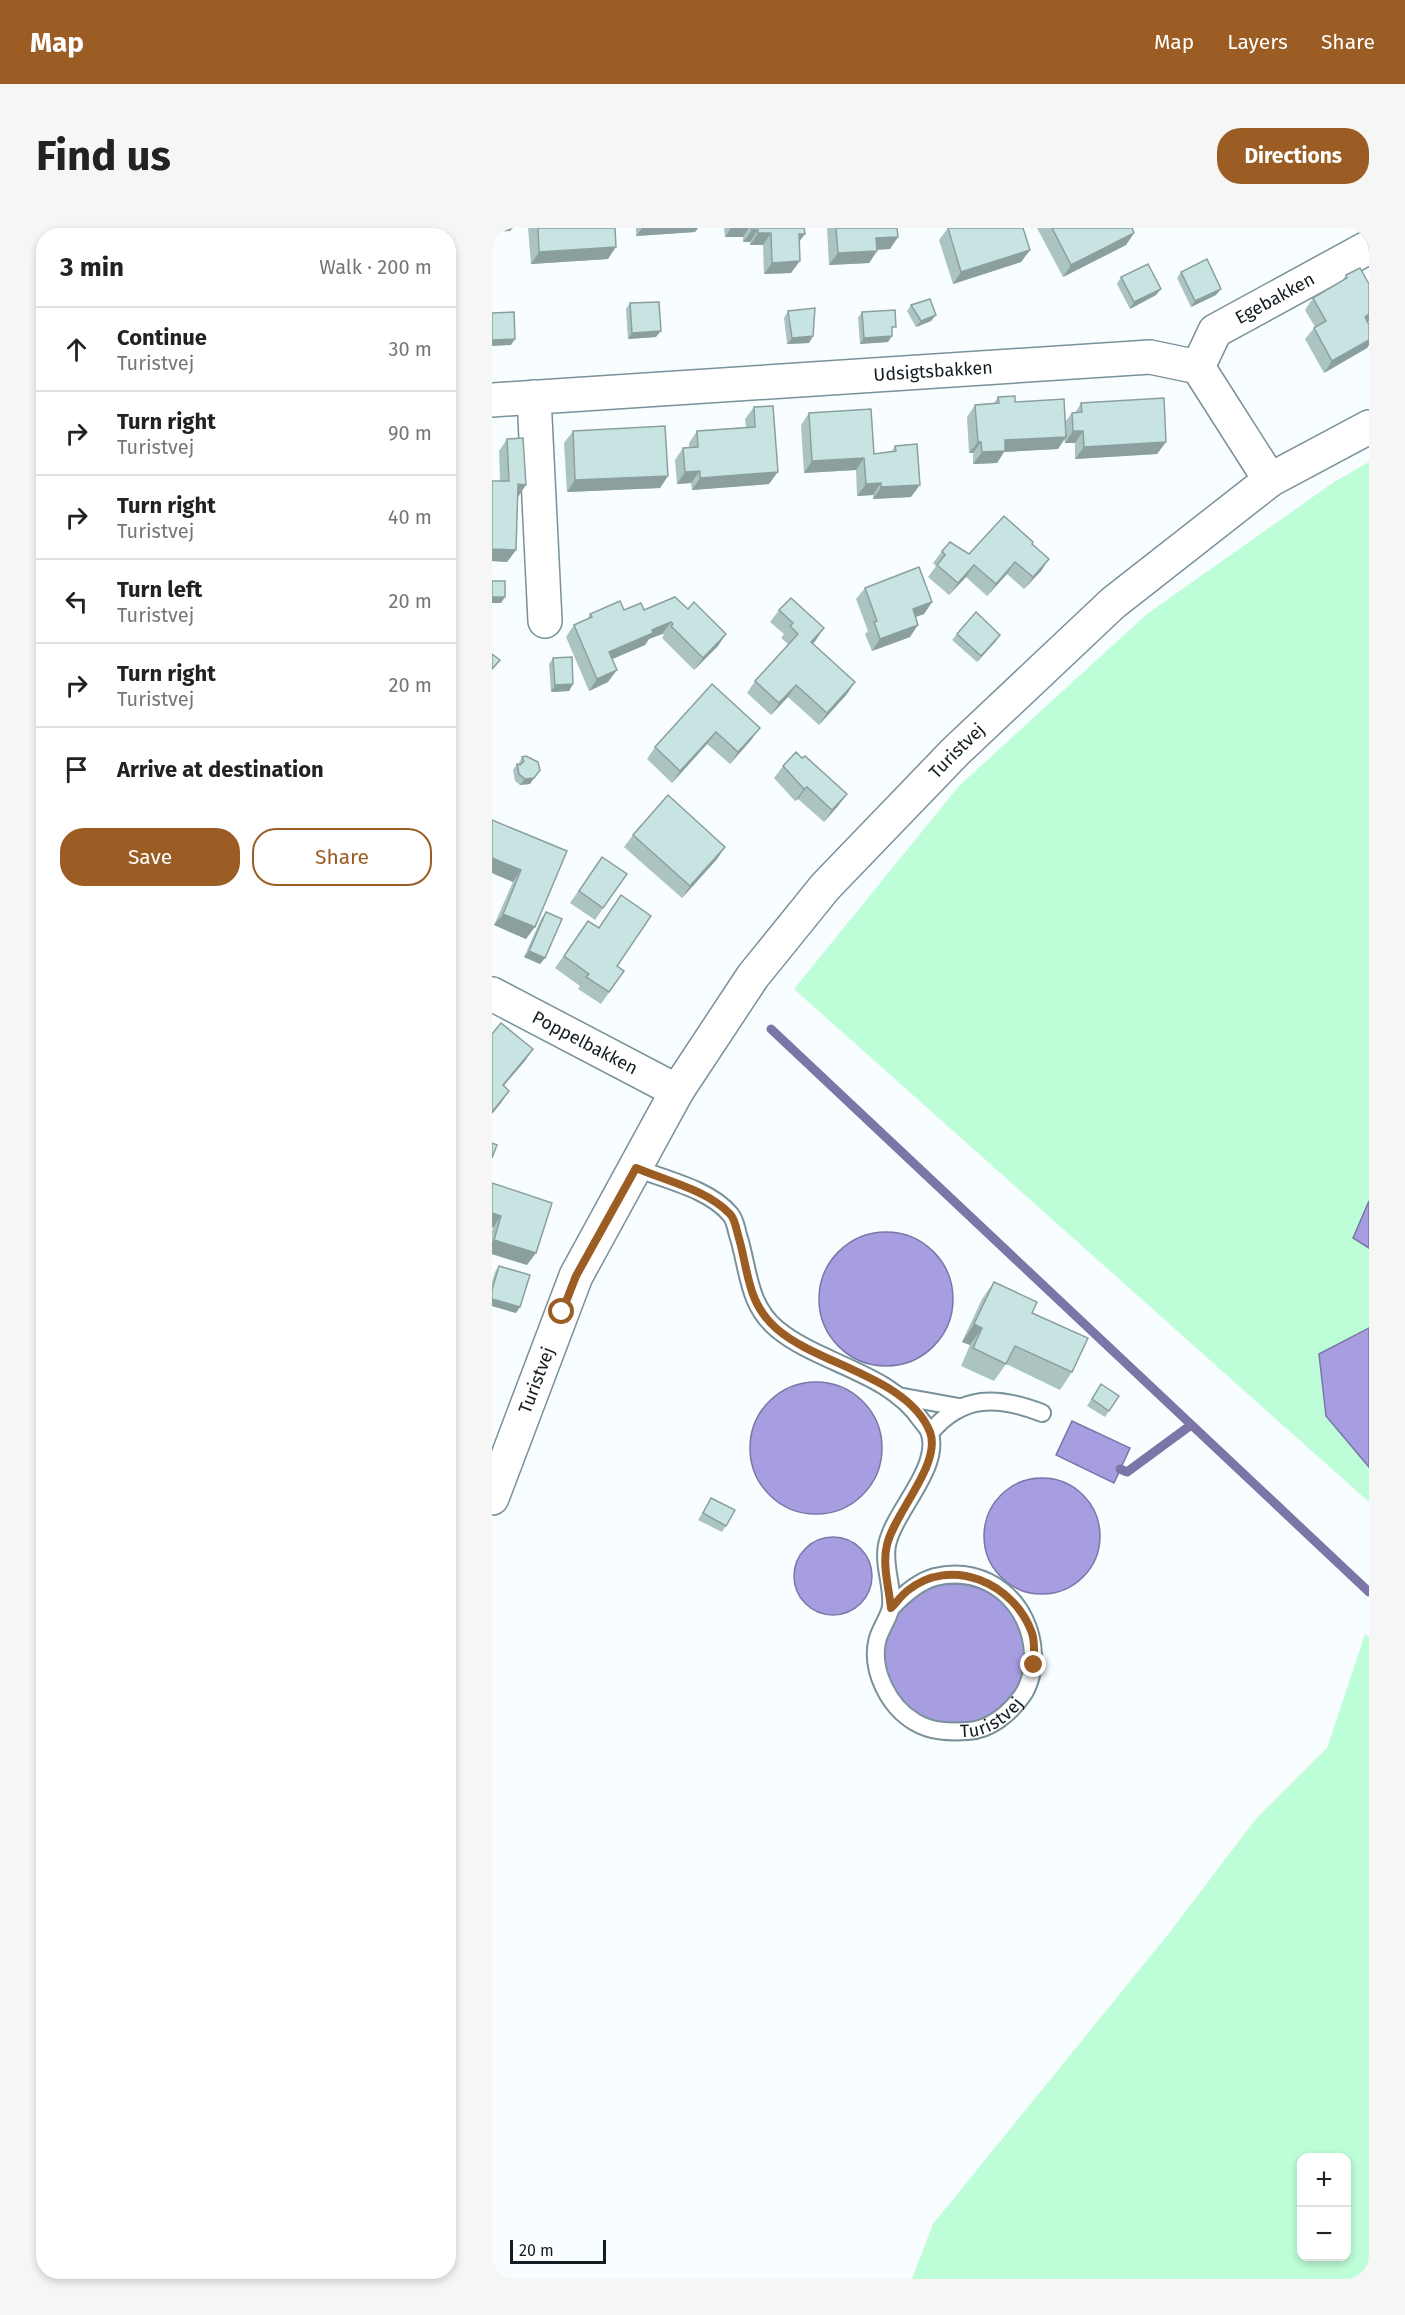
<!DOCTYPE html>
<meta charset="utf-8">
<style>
body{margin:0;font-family:"Fira Sans",sans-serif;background:#f6f6f6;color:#222}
.controls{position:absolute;right:18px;bottom:18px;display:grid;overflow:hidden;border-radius:12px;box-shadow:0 3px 9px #0003}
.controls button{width:54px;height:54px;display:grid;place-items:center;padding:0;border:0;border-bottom:2px solid #e0e0e0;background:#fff;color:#222;font:30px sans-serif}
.scale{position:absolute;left:18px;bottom:15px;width:96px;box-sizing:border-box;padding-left:6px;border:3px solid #131c20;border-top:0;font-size:16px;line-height:21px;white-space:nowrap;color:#131c20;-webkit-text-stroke:4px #fff;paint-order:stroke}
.stop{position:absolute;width:18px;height:18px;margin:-14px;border:4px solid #9b5d23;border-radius:50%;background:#fff}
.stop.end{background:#9b5d23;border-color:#fff;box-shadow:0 2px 6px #0008}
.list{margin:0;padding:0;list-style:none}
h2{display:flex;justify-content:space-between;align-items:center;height:78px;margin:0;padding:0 24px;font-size:26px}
h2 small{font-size:20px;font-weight:400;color:#767676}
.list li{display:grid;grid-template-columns:39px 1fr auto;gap:18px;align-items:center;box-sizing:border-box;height:84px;padding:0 24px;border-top:2px solid #e0e0e0}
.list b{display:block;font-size:22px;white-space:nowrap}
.list p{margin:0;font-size:20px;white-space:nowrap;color:#767676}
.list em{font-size:20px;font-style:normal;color:#767676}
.actions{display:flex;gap:12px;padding:18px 24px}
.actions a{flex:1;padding:14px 0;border:2px solid #9b5d23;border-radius:24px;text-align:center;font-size:21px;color:#9b5d23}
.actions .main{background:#9b5d23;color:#fff}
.icon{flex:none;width:33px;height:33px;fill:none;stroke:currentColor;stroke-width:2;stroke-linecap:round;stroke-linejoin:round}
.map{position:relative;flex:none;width:877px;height:2051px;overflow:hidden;border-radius:24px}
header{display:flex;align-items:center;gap:36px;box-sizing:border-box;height:84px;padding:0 30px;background:#9b5d23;color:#fff}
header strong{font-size:28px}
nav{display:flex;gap:33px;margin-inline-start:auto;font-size:21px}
.intro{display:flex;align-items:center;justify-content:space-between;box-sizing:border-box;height:144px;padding:0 36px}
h1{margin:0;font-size:42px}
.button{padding:15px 27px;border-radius:24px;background:#9b5d23;color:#fff;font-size:21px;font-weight:700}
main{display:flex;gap:36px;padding:0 36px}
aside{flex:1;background:#fff;border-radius:24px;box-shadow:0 3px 9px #0003}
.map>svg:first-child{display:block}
.green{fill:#bdfdd7;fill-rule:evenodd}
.water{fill:#a79de1;stroke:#7b76a7;stroke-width:1.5}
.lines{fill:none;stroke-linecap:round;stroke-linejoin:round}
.stream{stroke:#7b76a7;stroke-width:9}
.lane-casing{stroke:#79919a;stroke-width:20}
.street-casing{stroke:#79919a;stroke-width:36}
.lane{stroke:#fff;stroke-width:16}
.street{stroke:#fff;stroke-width:33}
.wall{fill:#abc4c2}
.shaded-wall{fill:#8ba09e}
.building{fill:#c7e4e2;stroke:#8ba09e;stroke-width:1.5}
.route{stroke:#9b5d23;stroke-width:8}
.labels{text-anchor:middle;stroke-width:5;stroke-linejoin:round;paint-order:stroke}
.street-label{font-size:18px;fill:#131c20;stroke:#fff}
</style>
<header>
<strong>Map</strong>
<nav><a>Map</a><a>Layers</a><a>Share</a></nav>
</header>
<div class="intro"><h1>Find us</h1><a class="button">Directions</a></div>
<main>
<aside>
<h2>3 min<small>Walk · 200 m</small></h2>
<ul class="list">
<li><svg class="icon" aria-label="ahead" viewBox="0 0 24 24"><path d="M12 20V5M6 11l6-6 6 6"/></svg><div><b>Continue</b><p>Turistvej</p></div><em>30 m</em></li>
<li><svg class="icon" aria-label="right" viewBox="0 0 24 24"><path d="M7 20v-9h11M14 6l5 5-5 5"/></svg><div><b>Turn right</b><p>Turistvej</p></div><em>90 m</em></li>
<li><svg class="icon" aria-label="right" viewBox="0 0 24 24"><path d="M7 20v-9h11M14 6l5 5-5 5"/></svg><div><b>Turn right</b><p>Turistvej</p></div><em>40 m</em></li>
<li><svg class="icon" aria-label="left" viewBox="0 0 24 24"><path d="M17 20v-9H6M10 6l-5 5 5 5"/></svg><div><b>Turn left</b><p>Turistvej</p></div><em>20 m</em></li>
<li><svg class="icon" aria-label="right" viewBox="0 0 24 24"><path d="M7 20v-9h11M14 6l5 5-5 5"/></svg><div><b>Turn right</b><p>Turistvej</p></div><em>20 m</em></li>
<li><svg class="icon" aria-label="arrive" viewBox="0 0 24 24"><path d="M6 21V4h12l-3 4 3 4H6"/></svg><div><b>Arrive at destination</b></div></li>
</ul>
<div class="actions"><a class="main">Save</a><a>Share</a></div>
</aside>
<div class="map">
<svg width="877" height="2051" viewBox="0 0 877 2051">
<rect width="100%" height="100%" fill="#f8fdff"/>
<!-- green -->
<g class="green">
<polygon points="877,234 877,1100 827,1126 834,1188 877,1239 877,1274 302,761 467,558 655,386 842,254"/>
<path d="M873 1406 877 1409V2051H420L441 1996 678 1704 763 1592 835 1520ZM810 1930H854V2028H810Z"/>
</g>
<!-- water -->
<g class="water">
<polygon points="877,973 877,1020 861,1010"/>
<circle cx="394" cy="1071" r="67"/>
<polygon points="877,1100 877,1239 834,1188 827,1126"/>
<circle cx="324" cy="1220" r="66"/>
<polygon points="580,1193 638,1220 622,1255 564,1227"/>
<circle cx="550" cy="1308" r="58"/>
<circle cx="341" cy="1348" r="39"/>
<circle cx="462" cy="1427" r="71"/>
</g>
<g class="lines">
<!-- stream -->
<g class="stream">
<polyline points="279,801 877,1364"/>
<polyline points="628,1241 635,1244 699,1197"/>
</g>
<!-- lane casing -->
<g class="lane-casing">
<g id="lane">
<path id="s1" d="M144 940C174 952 217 961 238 986 243 991 244 1000 246 1007 257 1041 255 1076 285 1101 327 1136 397 1144 429 1192 432 1196 437 1201 438 1206 448 1241 402 1283 395 1317 391 1337 401 1358 399 1378 398 1389 387 1402 385 1414 379 1443 397 1479 423 1494 439 1504 458 1504 476 1503 498 1502 518 1485 530 1468 538 1457 542 1439 541 1426 539 1376 496 1336 443 1349 425 1354 411 1367 399 1380"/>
<polyline points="406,1168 467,1179"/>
<path d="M438 1205C470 1166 506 1168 550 1185"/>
</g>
</g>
<!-- street casing -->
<g class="street-casing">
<g id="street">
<path id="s2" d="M706 139 723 103 877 19"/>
<polyline points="42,169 53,393"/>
<path id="s3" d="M0 172 658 129 706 139 778 252"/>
<path id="s4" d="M0 766 185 863"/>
<path id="s5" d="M0 1270 84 1048 185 863 261 748 333 659 463 524 621 375 778 252 877 199"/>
</g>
</g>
<!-- lane -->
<use href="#lane" class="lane"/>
<!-- street -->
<use href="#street" class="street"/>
</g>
<!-- wall -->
<g class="wall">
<polygon points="36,0 123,0 116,31 39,36"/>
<polygon points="144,0 206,0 203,4 144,8"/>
<polygon points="232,0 312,0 307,14 299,45 272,46 271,17 258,17 258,14 251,14 251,9 233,9"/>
<polygon points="335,0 405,0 406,9 398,21 385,22 385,23 377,35 337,37"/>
<polygon points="456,0 538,22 529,34 461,56 447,12"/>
<polygon points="545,0 640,0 642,5 634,17 571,49"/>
<polygon points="689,44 724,67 699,79 685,50"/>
<polygon points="854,47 877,56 877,93 876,94 877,97 877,117 875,120 832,145 813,111 823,99 813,82 821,70 849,54"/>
<polygon points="629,49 664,67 638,81 625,56"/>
<polygon points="138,75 164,109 136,111 134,81"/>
<polygon points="419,77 439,93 424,99 415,83"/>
<polygon points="296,83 321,108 317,115 295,116 292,90"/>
<polygon points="370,84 400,105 396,114 368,116 366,90"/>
<polygon points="506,169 523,174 573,194 580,185 583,185 589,175 674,214 665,226 583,231 583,215 573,215 572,211 566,221 512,224 505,235 481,236 481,225 477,225 475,189 483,177 502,175"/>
<polygon points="262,179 277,256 200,262 199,255 185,256 183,232 191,220 197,220 197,215 205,203 254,199 253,191"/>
<polygon points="317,185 382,226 400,223 403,218 419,269 381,271 381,267 365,268 364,242 312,245 309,197"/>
<polygon points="81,203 176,248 168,260 75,264 72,215"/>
<polygon points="15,211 26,269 24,322 15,334 0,333 0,253 8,253 7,223"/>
<polygon points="540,316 549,343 532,361 515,346 495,368 474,349 457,367 436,349 444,338 441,335 450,323 477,326"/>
<polygon points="373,360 440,374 432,386 423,389 418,409 380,423 373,406 376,403 364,371"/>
<polygon points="183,369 226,418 202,442 170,410 172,407 170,406 157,411 153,417 120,431 116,454 97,463 74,409 82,397 95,392 98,386 132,382 152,382"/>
<polygon points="287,382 324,412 321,416 355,466 327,497 296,469 279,487 255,465 263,453 297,417 289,410 292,406 278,394"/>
<polygon points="465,406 504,413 485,434 460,412"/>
<polygon points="61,430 81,456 77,463 59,464 57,436"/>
<polygon points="220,456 259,512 238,536 215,516 180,555 155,531 163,519"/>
<polygon points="34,528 38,556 28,557 23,553 21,542 25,536 27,537 26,536 30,529"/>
<polygon points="310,530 355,566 346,578 332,594 306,571 303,573 282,550 291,538"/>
<polygon points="141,607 233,619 225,631 190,670 132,619"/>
<polygon points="75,623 34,711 2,697 21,654 0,645"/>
<polygon points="110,629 135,646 103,692 78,675"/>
<polygon points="54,684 53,730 48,736 32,729 49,691"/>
<polygon points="96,693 125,738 132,743 109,776 86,761 88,758 63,740"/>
<polygon points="0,955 35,1037 0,1026 0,1003 1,1000"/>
<polygon points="7,1038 24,1085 0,1078 0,1054 3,1044"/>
<polygon points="502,1054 540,1085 580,1144 568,1162 514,1136 502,1153 469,1138 478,1117 470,1114 490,1071"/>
<polygon points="609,1156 627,1168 613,1189 595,1178"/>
<polygon points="219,1270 234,1298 230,1304 206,1292"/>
</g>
<!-- shaded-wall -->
<g class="shaded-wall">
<polygon points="0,0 21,0 18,3 0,4"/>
<polygon points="150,0 206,0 203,4 144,8"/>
<polygon points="239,0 257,0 251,9 233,9"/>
<polygon points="260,2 266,2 258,14 251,14"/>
<polygon points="266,5 279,5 271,17 258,17"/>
<polygon points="642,5 634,17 571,49 579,37"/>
<polygon points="307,6 313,6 304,18"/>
<polygon points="406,9 398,21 376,22 384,10"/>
<polygon points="124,19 116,31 39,36 47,24"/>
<polygon points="538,22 529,34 461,56 469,44"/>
<polygon points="385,23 377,35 337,37 346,25"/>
<polygon points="308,33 299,45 272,46 280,35"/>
<polygon points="669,61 664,67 638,81 642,74"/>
<polygon points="729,61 724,67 699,79 703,73"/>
<polygon points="877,86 877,93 864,101 873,89"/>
<polygon points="444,87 439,93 424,99 429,93"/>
<polygon points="169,103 164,109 136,111 140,105"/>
<polygon points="321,108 317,115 295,116 300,110"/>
<polygon points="400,108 396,114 368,116 372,110"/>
<polygon points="23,111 19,117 0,118 0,112"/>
<polygon points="877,112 877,117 875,120 832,145 840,133"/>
<polygon points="581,203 591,203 583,215 573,215"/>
<polygon points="574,209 566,221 512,224 505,235 481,236 490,224 513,212"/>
<polygon points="486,214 489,214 481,225 477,225"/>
<polygon points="674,214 665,226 583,231 592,219"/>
<polygon points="372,230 364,242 312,245 320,233"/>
<polygon points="208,243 199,255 185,256 193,244"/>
<polygon points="286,244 277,256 200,262 208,250"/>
<polygon points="176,248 168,260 75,264 83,252"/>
<polygon points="389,255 381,267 365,268 374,256"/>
<polygon points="26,256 34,257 26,269"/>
<polygon points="428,257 419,269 381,271 389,259"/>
<polygon points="0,321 24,322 15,334 0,333"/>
<polygon points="557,331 549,343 532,361 541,349"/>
<polygon points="523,334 515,346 495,368 504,356"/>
<polygon points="482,337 474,349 457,367 466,355"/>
<polygon points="0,369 13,369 9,375 0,375"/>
<polygon points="440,374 432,386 412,393 421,381"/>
<polygon points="179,394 170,406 157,411 153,417 109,436 117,424 160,402"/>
<polygon points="426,397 418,409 380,423 388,411"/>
<polygon points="332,400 324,412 311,426 319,414"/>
<polygon points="234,406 226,418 202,442 211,430"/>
<polygon points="508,407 504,413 485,434 489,428"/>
<polygon points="125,442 116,454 97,463 105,451"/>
<polygon points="363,454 355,466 327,497 335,485"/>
<polygon points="81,456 77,463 59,464 63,457"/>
<polygon points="304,457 296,469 279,487 287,475"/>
<polygon points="268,500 259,512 238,536 246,524"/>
<polygon points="224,504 215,516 180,555 188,543"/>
<polygon points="48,542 38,556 28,557 33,551"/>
<polygon points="315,559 306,571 303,573 312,561"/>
<polygon points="355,566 346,578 332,594 340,582"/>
<polygon points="233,619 225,631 190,670 198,658"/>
<polygon points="0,630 29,642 21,654 0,645"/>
<polygon points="11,686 43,699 34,711 2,697"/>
<polygon points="37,723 53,730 48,736 32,729"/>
<polygon points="41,821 33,833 2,869 11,857"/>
<polygon points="17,863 9,875 0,886 0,884"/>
<polygon points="0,985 9,988 1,1000 0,999"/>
<polygon points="2,1012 44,1025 35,1037 0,1026 0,1014"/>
<polygon points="0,1071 28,1079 24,1085 0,1078"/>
<polygon points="482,1096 490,1100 478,1117 470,1114"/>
</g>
<!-- building -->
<g class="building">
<polygon points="46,0 123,0 124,19 47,24"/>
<polygon points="259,0 312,0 313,6 307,6 308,33 280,35 279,5 266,5 266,2 260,2"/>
<polygon points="344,0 405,0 406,9 384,10 385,23 346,25"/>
<polygon points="456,0 531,0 538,22 469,44"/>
<polygon points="560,0 640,0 642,5 579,37"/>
<polygon points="715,31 729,61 703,73 689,44"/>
<polygon points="656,36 669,61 642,74 629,49"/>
<polygon points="868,40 877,56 877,86 873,89 877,97 877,112 840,133 822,100 834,93 821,70 855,50 854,47"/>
<polygon points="438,71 444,87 429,93 419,77"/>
<polygon points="167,74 169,103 140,105 138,75"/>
<polygon points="323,80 321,108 300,110 296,83"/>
<polygon points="403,82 404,99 400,99 400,108 372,110 370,84"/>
<polygon points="22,84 23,111 0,112 0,85"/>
<polygon points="523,168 523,174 572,171 574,209 513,212 513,223 490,224 489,214 486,214 483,177 507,175 506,169"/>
<polygon points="672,170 674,214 592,219 591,203 581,203 580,185 590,184 589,175"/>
<polygon points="281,178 286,244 208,250 208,243 193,244 191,220 206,219 205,203 263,199 262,179"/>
<polygon points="379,181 382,226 404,223 403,218 425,216 428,257 389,259 389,255 374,256 372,230 320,233 317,185"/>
<polygon points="173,198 176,248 83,252 81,203"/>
<polygon points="31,210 34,257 26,256 24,322 0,321 0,253 17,253 15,211"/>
<polygon points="512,288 541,314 540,316 557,331 541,349 523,334 504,356 482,337 466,355 445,337 453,327 450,323 458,314 477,326"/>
<polygon points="427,339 440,374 421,381 426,397 388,411 382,394 385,393 373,360"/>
<rect x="0" y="353" width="13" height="16"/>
<polygon points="183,369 196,381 202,374 234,406 211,430 179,398 181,396 179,394 160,402 161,405 117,424 125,442 105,451 82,397 100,389 98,386 128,373 132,382 149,375 152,382"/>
<polygon points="299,370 332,400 319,414 363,454 335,485 304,457 287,475 263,453 306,406 298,398 301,395 287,382"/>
<polygon points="484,384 508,407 489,428 465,406"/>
<polygon points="0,426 8,432 0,441"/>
<polygon points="80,429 81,456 63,457 61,430"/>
<polygon points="220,456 268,500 246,524 224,504 188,543 163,519"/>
<polygon points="304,524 310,530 313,528 355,566 340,582 315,559 312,561 291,538"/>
<polygon points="34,528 46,534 48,542 42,550 33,551 27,546 25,536 28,537 32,533 30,529"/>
<polygon points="176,567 233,619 198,658 141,607"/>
<polygon points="0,592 75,623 43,699 11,686 29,642 0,630"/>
<polygon points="110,629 135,646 111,680 87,663"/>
<polygon points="129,667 159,688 125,738 132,743 117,764 94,749 97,746 72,728 96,693 107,700"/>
<polygon points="54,684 70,691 53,730 37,723"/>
<polygon points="9,795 41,821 11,857 17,863 0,884 0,806"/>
<polygon points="0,915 5,917 0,930"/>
<polygon points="0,955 60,975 44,1025 2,1012 9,988 0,985"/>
<polygon points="7,1038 38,1047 28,1079 0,1071 0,1062"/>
<polygon points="502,1054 545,1074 540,1085 596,1110 580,1144 523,1118 514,1136 481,1120 490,1100 482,1096"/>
<polygon points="609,1156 627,1168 617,1183 600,1171"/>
<polygon points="219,1270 243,1282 234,1298 211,1285"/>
</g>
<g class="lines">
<!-- route -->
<path class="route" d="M70 1084 84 1048 144 940C175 953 215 962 238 986 243 991 244 1000 246 1007 257 1043 254 1074 285 1101 326 1137 416 1149 438 1204 450 1236 402 1285 395 1317 390 1336 397 1361 399 1380 404 1375 409 1368 415 1363 459 1327 522 1355 540 1405 543 1414 542 1427 542 1437"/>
</g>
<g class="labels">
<!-- street labels -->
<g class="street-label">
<text dy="6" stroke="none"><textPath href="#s2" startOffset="108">Egebakken</textPath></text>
<text dy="6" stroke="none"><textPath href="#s3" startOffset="442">Udsigtsbakken</textPath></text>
<text dy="6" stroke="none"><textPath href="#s5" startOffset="890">Turistvej</textPath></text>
<text dy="6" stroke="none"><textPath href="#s4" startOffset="105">Poppelbakken</textPath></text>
<text dy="6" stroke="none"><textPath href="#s5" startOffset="126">Turistvej</textPath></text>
<text dy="6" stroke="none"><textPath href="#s1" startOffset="818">Turistvej</textPath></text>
</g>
</g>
</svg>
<div class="controls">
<button>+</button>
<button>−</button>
</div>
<div class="scale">20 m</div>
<div class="stop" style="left:70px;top:1084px"></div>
<div class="stop end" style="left:542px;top:1437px"></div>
</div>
</main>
